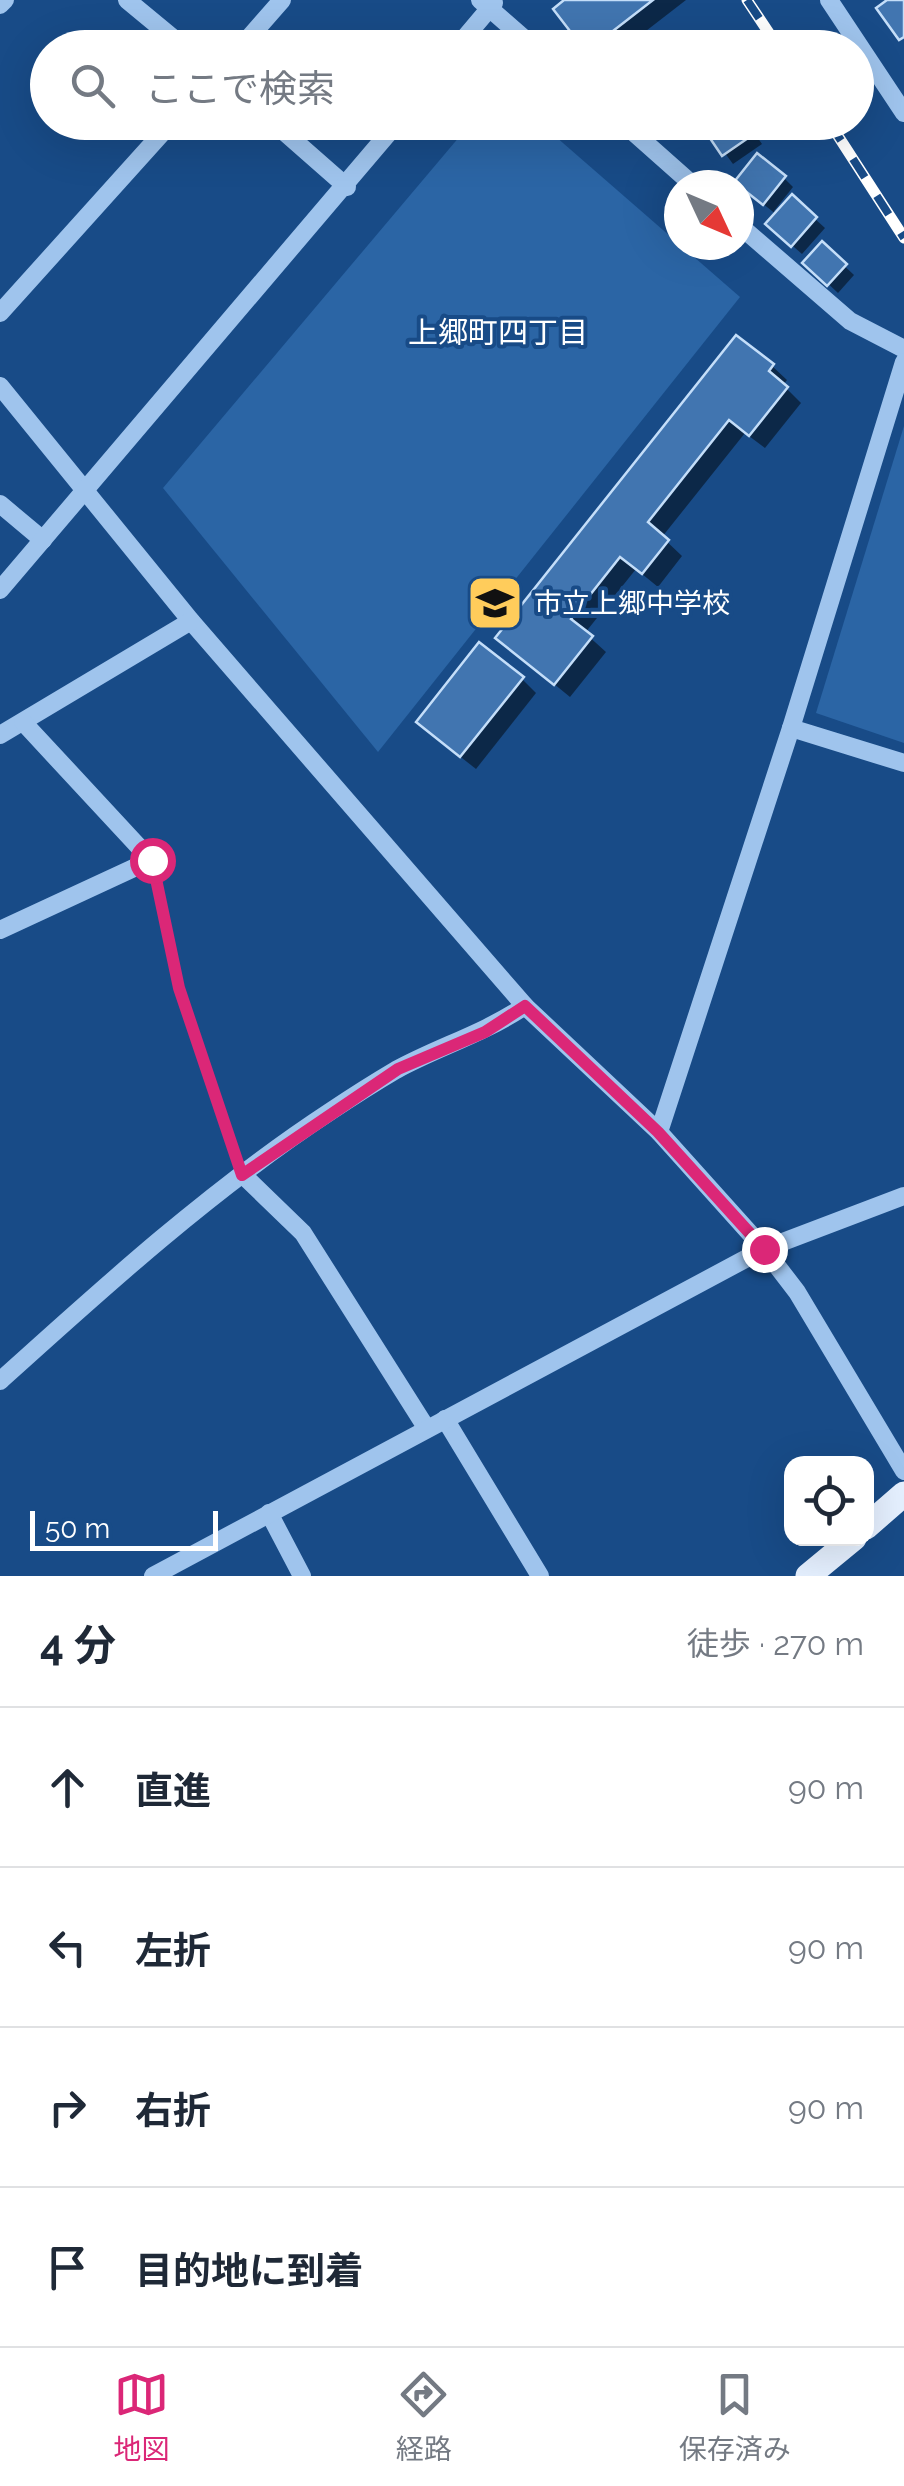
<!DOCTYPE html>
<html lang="ja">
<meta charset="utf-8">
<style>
body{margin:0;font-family:Raleway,"Noto Sans JP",sans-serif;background:#f2f2f3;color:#1f2937}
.controls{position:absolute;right:30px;bottom:30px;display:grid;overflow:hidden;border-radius:20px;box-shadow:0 10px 40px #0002}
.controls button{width:90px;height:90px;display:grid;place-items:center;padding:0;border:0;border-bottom:2px solid #e0e1e3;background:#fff;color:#1f2937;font:50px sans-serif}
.compass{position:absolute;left:664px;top:170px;width:90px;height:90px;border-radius:50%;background:#fff;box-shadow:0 10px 40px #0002;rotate:134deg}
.scale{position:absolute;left:30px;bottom:25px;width:188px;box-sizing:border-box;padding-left:10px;border:5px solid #fff;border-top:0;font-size:28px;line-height:35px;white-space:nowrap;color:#fff;-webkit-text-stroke:8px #184b87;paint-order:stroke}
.stop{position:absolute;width:30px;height:30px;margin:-22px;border:8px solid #db2777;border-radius:50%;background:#fff}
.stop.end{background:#db2777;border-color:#fff;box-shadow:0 2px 10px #0008}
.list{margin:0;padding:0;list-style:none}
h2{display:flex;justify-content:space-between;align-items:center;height:130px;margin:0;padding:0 40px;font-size:42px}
h2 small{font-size:32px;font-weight:400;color:#747a83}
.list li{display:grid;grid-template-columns:65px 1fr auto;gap:30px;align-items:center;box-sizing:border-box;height:160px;padding:0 40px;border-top:2px solid #e0e1e3}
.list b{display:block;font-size:38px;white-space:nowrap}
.list em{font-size:32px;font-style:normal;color:#747a83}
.icon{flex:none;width:55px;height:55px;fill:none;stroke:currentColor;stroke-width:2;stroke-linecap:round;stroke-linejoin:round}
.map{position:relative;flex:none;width:904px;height:1576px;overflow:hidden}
.search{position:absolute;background:#fff;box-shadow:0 10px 40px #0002;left:30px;right:30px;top:30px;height:110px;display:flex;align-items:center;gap:25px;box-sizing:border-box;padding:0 35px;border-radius:55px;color:#747a83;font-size:38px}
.sheet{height:770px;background:#fff}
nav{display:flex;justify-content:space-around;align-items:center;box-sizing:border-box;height:140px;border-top:2px solid #e0e1e3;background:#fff;font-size:28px;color:#747a83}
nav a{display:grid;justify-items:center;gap:5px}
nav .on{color:#db2777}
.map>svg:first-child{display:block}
.green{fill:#2b65a5}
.shadow{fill:#0007}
.building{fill:#4175b0;stroke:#c4def9;stroke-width:2.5}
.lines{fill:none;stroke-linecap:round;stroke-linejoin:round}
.path{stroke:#9fc4ed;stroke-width:5;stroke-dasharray:5 8;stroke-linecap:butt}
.minor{stroke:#9fc4ed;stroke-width:18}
.major{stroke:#e5f0ff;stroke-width:25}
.rail-casing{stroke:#fff;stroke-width:11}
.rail{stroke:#184b87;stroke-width:8;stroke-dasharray:22;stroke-linecap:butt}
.route{stroke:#db2777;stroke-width:12}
.labels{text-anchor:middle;stroke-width:8;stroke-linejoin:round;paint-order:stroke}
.poi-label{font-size:28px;fill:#fff;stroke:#184b87;text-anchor:start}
.neighbourhood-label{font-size:30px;fill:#fff;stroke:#184b87}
</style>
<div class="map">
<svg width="904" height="1576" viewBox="0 0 904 1576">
<rect width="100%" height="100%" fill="#184b87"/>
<!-- green -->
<g class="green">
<polygon points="471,123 540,123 740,297 378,752 163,488"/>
<polygon points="904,426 904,743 816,713"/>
</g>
<!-- shadow -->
<g class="shadow">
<polygon points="569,0 686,0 624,48 586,48"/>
<polygon points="702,122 747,122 762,144 733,164"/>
<polygon points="784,178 793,187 774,211 778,214 792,198 825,228 802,254 778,233 777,215 747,191"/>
<polygon points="822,245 854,275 838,293 806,263"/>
<polygon points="772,366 787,380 783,385 801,403 765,448 745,433 662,537 682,556 658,587 636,569 585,633 606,652 570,697 498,638"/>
<polygon points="522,679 536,693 476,769 434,736"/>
</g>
<!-- building -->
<g class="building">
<polygon points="564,0 653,0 591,48 583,48 553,9"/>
<polygon points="887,0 904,0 904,37 899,40 876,8"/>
<polygon points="699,122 746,122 754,134 722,156"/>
<polygon points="757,153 786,176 763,205 734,182"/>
<polygon points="792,194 817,217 791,247 765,224"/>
<polygon points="822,241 847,264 827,286 802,263"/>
<polygon points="736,335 774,364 769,371 788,387 749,436 729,420 648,522 669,540 642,574 620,557 571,619 593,636 554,685 495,638"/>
<polygon points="479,642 524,677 460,757 416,722"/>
</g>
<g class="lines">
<!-- path -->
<polyline class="path" points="155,878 179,988 236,1155"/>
<!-- minor -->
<g class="minor">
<polyline points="127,0 185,48"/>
<polyline points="480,0 535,48"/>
<polyline points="829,0 904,113"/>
<polyline points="0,5 5,0"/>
<polyline points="240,48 282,0"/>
<polyline points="456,48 494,3"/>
<polyline points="273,122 347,187"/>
<polyline points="622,122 693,185"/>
<polyline points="739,225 850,321 904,349"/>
<polyline points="0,313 172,122"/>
<polyline points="0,386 191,621 525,1006 659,1132 764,1249 797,1292 904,1471"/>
<polyline points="0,504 43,540"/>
<polyline points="0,590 398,122"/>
<polyline points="791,728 904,763"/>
<polyline points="0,735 191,621"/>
<polyline points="0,930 151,860 23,722"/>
<polyline points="659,1132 791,728 904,362"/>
<polyline points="243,1175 303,1233 427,1429"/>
<path d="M0 1381C105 1286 212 1189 331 1111 352 1097 374 1083 396 1070 440 1046 481 1035 525 1006"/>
<polyline points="445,1419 540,1576"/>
<polyline points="269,1513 302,1576"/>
<polyline points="153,1576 764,1249 904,1196"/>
</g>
<!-- major -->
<g class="major">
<polyline points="866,1527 904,1494"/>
<polyline points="808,1576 854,1538"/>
</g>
<!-- rail casing -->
<g class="rail-casing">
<g id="rail">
<polyline points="747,0 779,48"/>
<polyline points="829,122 904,238"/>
</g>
</g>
<!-- rail -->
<use href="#rail" class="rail"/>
</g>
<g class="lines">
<!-- route -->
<polyline class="route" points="152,860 179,988 242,1175 398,1069 485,1032 525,1006 658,1132 764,1249"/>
</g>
<!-- icons -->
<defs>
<g id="school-square" transform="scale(2.875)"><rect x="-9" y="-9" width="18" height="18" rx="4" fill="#ffcc5b" stroke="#184b87"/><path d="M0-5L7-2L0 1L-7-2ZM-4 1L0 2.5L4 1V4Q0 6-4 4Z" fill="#111"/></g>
</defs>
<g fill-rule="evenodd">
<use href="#school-square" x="495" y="603"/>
</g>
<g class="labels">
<!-- poi labels -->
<g class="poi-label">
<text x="534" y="613">市立上郷中学校</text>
</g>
<!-- neighbourhood labels -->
<g class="neighbourhood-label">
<text x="498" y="343">上郷町四丁目</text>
</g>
</g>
</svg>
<div class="controls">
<button><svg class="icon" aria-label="locate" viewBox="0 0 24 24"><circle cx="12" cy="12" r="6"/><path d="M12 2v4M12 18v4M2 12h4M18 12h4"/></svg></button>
</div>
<svg class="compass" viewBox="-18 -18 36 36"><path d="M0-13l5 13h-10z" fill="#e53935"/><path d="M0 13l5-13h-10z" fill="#747a83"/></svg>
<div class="scale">50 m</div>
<div class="stop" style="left:152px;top:860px"></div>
<div class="stop end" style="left:764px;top:1249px"></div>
<div class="search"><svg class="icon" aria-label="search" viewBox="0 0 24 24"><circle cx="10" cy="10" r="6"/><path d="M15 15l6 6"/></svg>ここで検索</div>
</div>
<section class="sheet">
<h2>4 分<small>徒歩 · 270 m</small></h2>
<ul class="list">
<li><svg class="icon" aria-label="ahead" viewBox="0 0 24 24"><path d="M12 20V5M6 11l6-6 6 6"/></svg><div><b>直進</b></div><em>90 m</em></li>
<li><svg class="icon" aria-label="left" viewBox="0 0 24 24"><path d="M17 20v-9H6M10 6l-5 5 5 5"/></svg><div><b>左折</b></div><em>90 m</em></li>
<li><svg class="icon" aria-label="right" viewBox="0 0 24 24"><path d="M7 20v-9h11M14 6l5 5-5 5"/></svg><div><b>右折</b></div><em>90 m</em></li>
<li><svg class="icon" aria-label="arrive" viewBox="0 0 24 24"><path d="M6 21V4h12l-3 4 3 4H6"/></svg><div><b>目的地に到着</b></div></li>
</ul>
</section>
<nav>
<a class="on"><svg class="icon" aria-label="map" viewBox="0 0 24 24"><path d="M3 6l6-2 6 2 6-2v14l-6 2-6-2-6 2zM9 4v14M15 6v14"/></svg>地図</a>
<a><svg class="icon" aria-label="directions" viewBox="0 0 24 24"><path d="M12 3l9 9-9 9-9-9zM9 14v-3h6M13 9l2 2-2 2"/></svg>経路</a>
<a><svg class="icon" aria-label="saved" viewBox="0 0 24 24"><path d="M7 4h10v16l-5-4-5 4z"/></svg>保存済み</a>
</nav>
